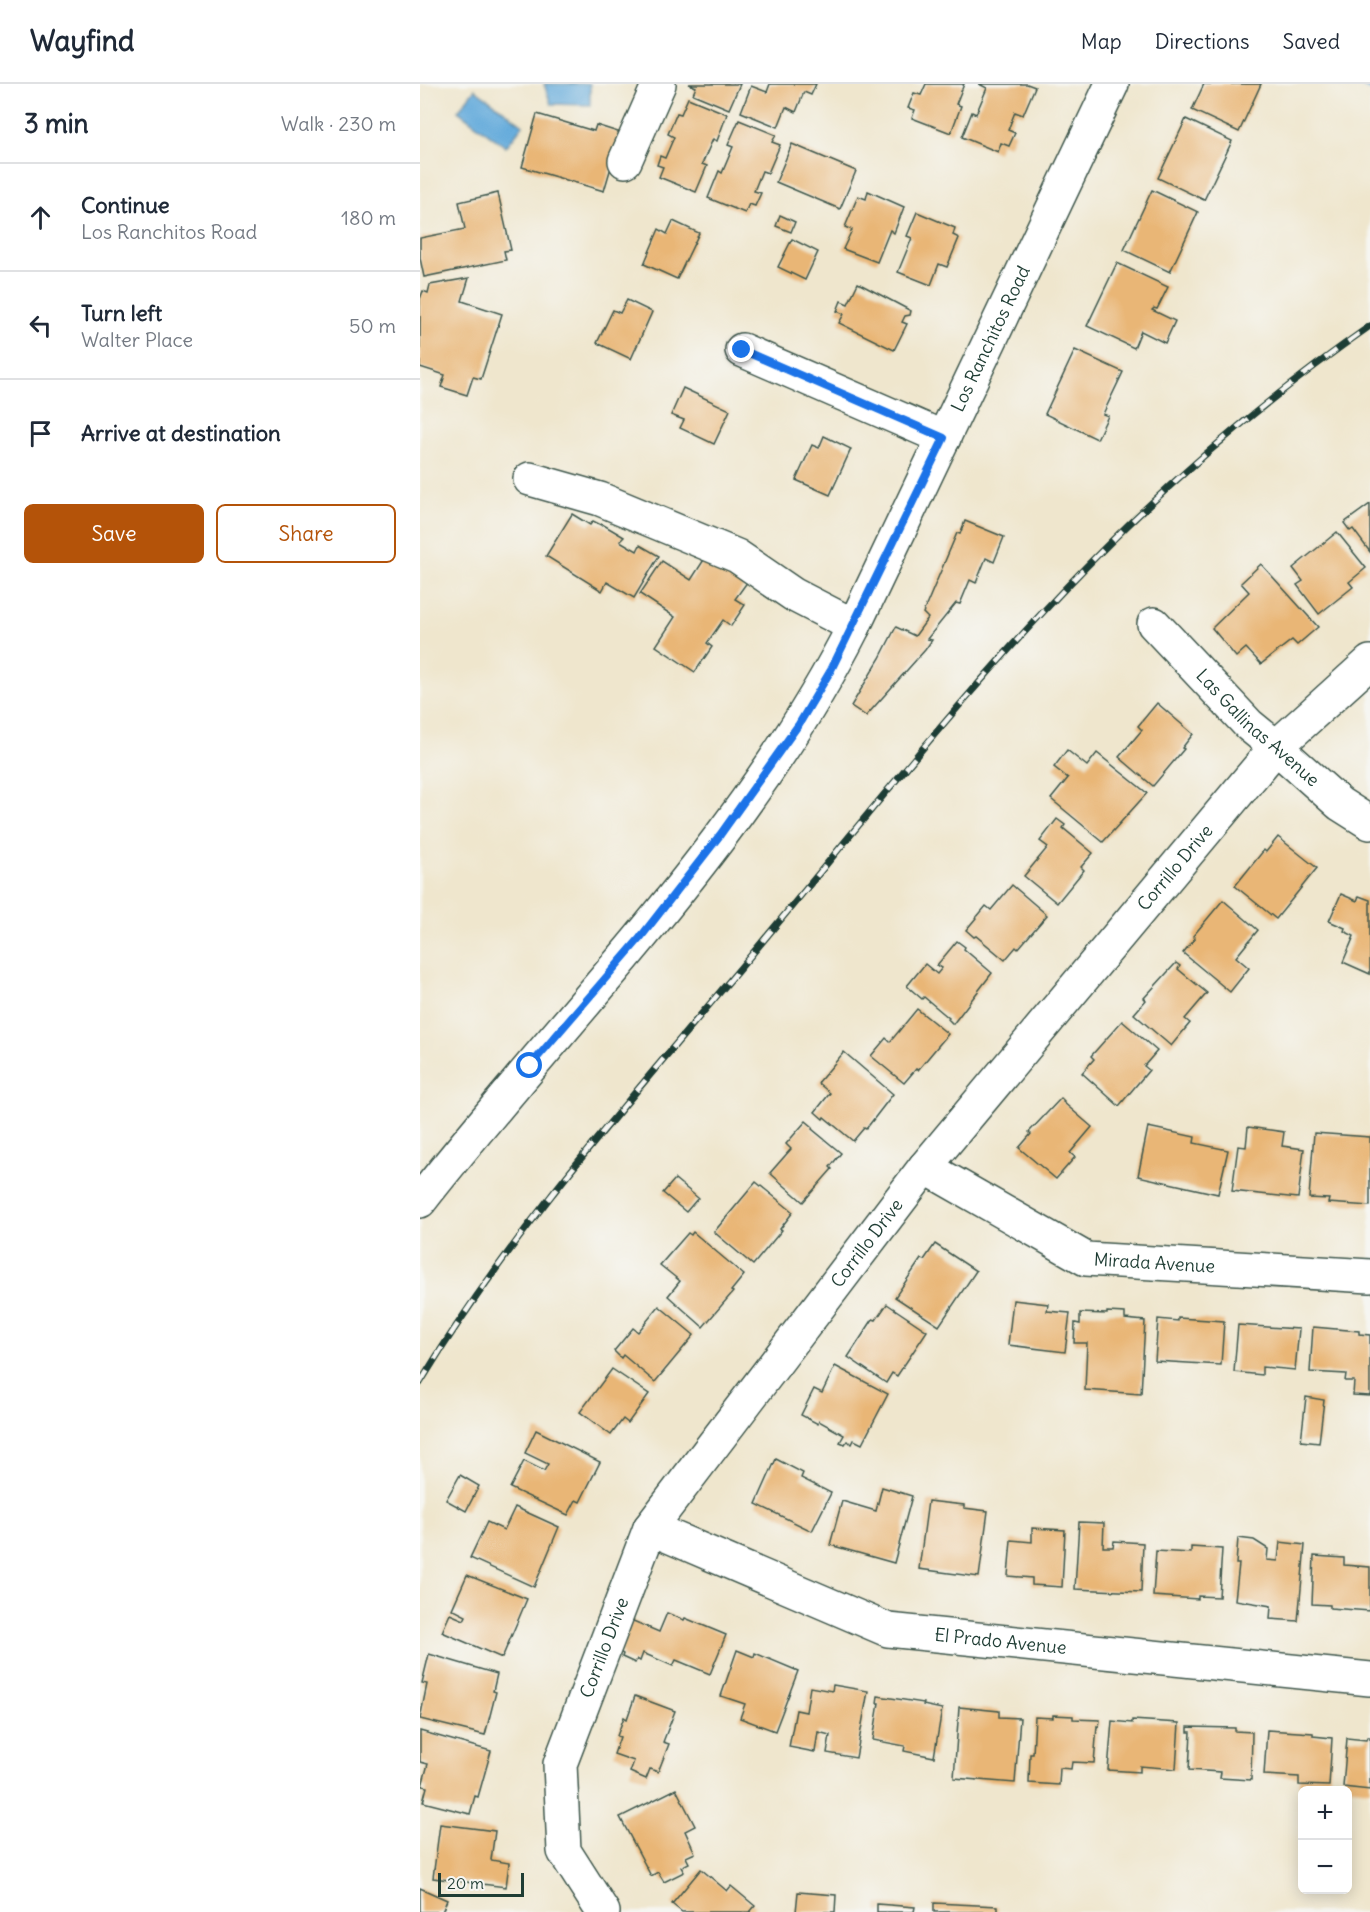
<!DOCTYPE html>
<meta charset="utf-8">
<style>
body{margin:0;font-family:Delius,sans-serif;background:#f6f6f7;color:#1f2937}
.controls{position:absolute;right:18px;bottom:18px;display:grid;overflow:hidden;border-radius:9px;box-shadow:0 3px 15px #0003}
.controls button{width:54px;height:54px;display:grid;place-items:center;padding:0;border:0;border-bottom:2px solid #e0e1e3;background:#fff;color:#1f2937;font:30px sans-serif}
.scale{position:absolute;left:18px;bottom:15px;width:86px;box-sizing:border-box;padding-left:6px;border:3px solid #1f3d34;border-top:0;font-size:16px;line-height:21px;white-space:nowrap;color:#1f3d34;-webkit-text-stroke:4px #f6f6f2;paint-order:stroke}
.stop{position:absolute;width:18px;height:18px;margin:-14px;border:4px solid #1a73e8;border-radius:50%;background:#fff}
.stop.end{background:#1a73e8;border-color:#fff;box-shadow:0 2px 6px #0008}
.list{margin:0;padding:0;list-style:none}
h2{display:flex;justify-content:space-between;align-items:center;height:78px;margin:0;padding:0 24px;font-size:26px}
h2 small{font-size:20px;font-weight:400;color:#747a83}
.list li{display:grid;grid-template-columns:39px 1fr auto;gap:18px;align-items:center;box-sizing:border-box;height:108px;padding:0 24px;border-top:2px solid #e0e1e3}
.list b{display:block;font-size:22px;white-space:nowrap}
.list p{margin:0;font-size:20px;white-space:nowrap;color:#747a83}
.list em{font-size:20px;font-style:normal;color:#747a83}
.actions{display:flex;gap:12px;padding:18px 24px}
.actions a{flex:1;padding:14px 0;border:2px solid #b45309;border-radius:9px;text-align:center;font-size:21px;color:#b45309}
.actions .main{background:#b45309;color:#fff}
.icon{flex:none;width:33px;height:33px;fill:none;stroke:currentColor;stroke-width:2;stroke-linecap:round;stroke-linejoin:round}
.map{position:relative;flex:none;width:950px;height:1828px;overflow:hidden}
header{display:flex;align-items:center;gap:36px;box-sizing:border-box;height:84px;padding:0 30px;background:#fff;border-bottom:2px solid #e0e1e3}
header strong{font-size:28px}
nav{display:flex;gap:33px;margin-inline-start:auto;font-size:21px}
main{display:flex}
aside{flex:1;background:#fff}
.map>svg:first-child{display:block}
.water{fill:#65abdb;stroke:#427488;stroke-width:1.5}
.lines{fill:none;stroke-linecap:round;stroke-linejoin:round}
.stream{stroke:#65abdb;stroke-width:8}
.building{fill:#e9b676}
.minor-casing{stroke:#3e564b;stroke-width:36}
.major-casing{stroke:#3e564b;stroke-width:36}
.minor{stroke:#fff;stroke-width:33}
.major{stroke:#fff;stroke-width:33}
.rail-casing{stroke:#1f3d34;stroke-width:7}
.rail{stroke:#f6f6f2;stroke-width:4.5;stroke-dasharray:14;stroke-linecap:butt}
.route{stroke:#1a73e8;stroke-width:8}
.labels{text-anchor:middle;stroke-width:5;stroke-linejoin:round;paint-order:stroke}
.street-label{font-size:18px;fill:#1f3d34;stroke:#f6f6f2}
</style>
<header>
<strong>Wayfind</strong>
<nav><a>Map</a><a>Directions</a><a>Saved</a></nav>
</header>
<main>
<aside>
<h2>3 min<small>Walk · 230 m</small></h2>
<ul class="list">
<li><svg class="icon" aria-label="ahead" viewBox="0 0 24 24"><path d="M12 20V5M6 11l6-6 6 6"/></svg><div><b>Continue</b><p>Los Ranchitos Road</p></div><em>180 m</em></li>
<li><svg class="icon" aria-label="left" viewBox="0 0 24 24"><path d="M17 20v-9H6M10 6l-5 5 5 5"/></svg><div><b>Turn left</b><p>Walter Place</p></div><em>50 m</em></li>
<li><svg class="icon" aria-label="arrive" viewBox="0 0 24 24"><path d="M6 21V4h12l-3 4 3 4H6"/></svg><div><b>Arrive at destination</b></div></li>
</ul>
<div class="actions"><a class="main">Save</a><a>Share</a></div>
</aside>
<div class="map">
<svg width="950" height="1828" viewBox="0 0 950 1828">
<rect width="100%" height="100%" fill="#f6f6f2"/>
<filter id="ink" filterUnits="userSpaceOnUse"><feTurbulence type="fractalNoise" baseFrequency=".0167" numOctaves="2"/><feDisplacementMap in="SourceGraphic" scale="12" xChannelSelector="R" yChannelSelector="G"/><feConvolveMatrix kernelMatrix="1 2 1 2 8 2 1 2 1" color-interpolation-filters="sRGB"/></filter>
<filter id="wash" filterUnits="userSpaceOnUse"><feTurbulence type="fractalNoise" baseFrequency=".008" numOctaves="4" result="noise"/><feDisplacementMap in="SourceGraphic" scale="24" xChannelSelector="R" yChannelSelector="G"/><feGaussianBlur stdDeviation="1.35" result="paint"/><feColorMatrix in="noise" values="0 0 0 0 0 0 0 0 0 0 0 0 0 0 0 0 0 1.4 0 .05"/><feComposite in="paint" operator="in"/></filter>
<g filter="url(#wash)">
<rect width="100%" height="100%" fill="#efe6cd"/>
<!-- water -->
<g class="water">
<polygon points="124,0 170,0 170,21 131,20"/>
<polygon points="55,5 103,41 86,63 38,27"/>
</g>
<g class="lines">
<!-- stream -->
<polyline class="stream" points="944,0 950,3"/>
</g>
<g id="blocks">
<!-- building -->
<g class="building">
<polygon points="269,0 320,0 309,25 273,10 276,3"/>
<polygon points="350,0 396,0 391,11 384,8 376,28 366,23 358,43 321,28 331,2 347,8"/>
<polygon points="506,0 544,0 536,20 541,22 531,49 492,34 495,26 488,24 494,9 501,11"/>
<polygon points="559,0 607,0 615,3 603,31 595,28 588,46 595,49 589,62 581,59 578,68 542,53 552,28 556,30 567,4"/>
<polygon points="784,0 841,0 819,48 772,26"/>
<polygon points="268,14 307,30 297,57 293,55 282,80 287,82 276,108 239,93 243,83 237,81 240,72 245,74 254,53 248,50 257,29 261,30"/>
<polygon points="117,30 174,47 176,41 201,49 184,107 102,83"/>
<polygon points="766,35 812,57 784,116 738,94"/>
<polygon points="319,36 356,51 352,58 360,61 348,89 342,87 334,107 341,109 335,122 329,120 325,129 288,114 299,87 302,89 313,63 308,61"/>
<polygon points="372,60 436,87 420,125 356,98"/>
<polygon points="732,106 778,128 750,188 704,166"/>
<polygon points="448,107 484,123 474,149 470,146 457,178 423,165 432,146 425,143 438,112 446,115"/>
<polygon points="78,109 91,166 84,167 86,176 4,193 0,174 0,154 45,145 39,118"/>
<polygon points="497,128 535,144 533,151 539,154 527,183 519,180 511,201 478,188 492,154 487,152"/>
<polygon points="360,131 375,138 371,148 356,142"/>
<polygon points="253,137 279,149 257,195 224,180 239,145 247,150"/>
<polygon points="372,155 398,168 385,196 358,183"/>
<polygon points="697,179 748,203 737,225 734,224 732,226 755,237 745,259 721,247 714,264 667,242"/>
<polygon points="49,194 42,217 82,230 61,295 53,293 47,311 21,303 25,291 0,283 0,215 3,207 8,209 10,201"/>
<polygon points="438,199 491,227 490,231 485,232 482,238 487,240 474,266 419,239 424,230 417,227 421,217 428,220"/>
<polygon points="207,216 232,228 211,275 177,259 193,226 200,229"/>
<polygon points="655,266 703,288 683,330 688,332 677,355 625,330"/>
<polygon points="263,304 310,326 294,360 260,344 264,336 251,331"/>
<polygon points="404,352 431,365 410,411 376,396 392,361 399,364"/>
<polygon points="950,420 950,468 933,445 930,447 924,439"/>
<polygon points="152,430 170,441 173,437 181,441 182,440 204,453 200,457 217,467 220,461 239,472 214,514 187,498 182,507 126,472"/>
<polygon points="545,437 584,453 574,478 566,474 556,499 550,496 540,520 536,519 507,555 512,556 505,566 446,632 431,622 460,574 476,543 495,552 508,534 503,529 537,449 540,450"/>
<polygon points="917,448 946,484 929,498 933,503 899,530 877,501 883,497 873,484"/>
<polygon points="287,471 328,497 315,515 325,521 311,542 303,536 287,559 292,563 275,588 236,562 255,533 220,510 242,477 271,496"/>
<polygon points="841,480 898,543 877,561 872,556 841,580 826,564 816,573 792,544 829,508 821,499"/>
<polygon points="737,619 773,650 762,664 764,665 733,702 699,673 722,646 718,642"/>
<polygon points="647,666 667,682 677,669 727,709 683,758 631,715 648,694 634,683"/>
<polygon points="637,735 645,741 643,744 673,769 661,783 664,786 637,819 604,792 628,763 620,757"/>
<polygon points="858,753 897,784 856,835 815,802 844,766 846,768"/>
<polygon points="592,801 627,831 598,865 596,863 585,876 556,852 554,853 546,846 566,822 571,826"/>
<polygon points="921,810 937,817 939,812 950,816 950,890 923,878 934,852 924,847 925,844 909,837"/>
<polygon points="803,816 838,846 816,873 829,884 810,908 763,869 775,854 773,852"/>
<polygon points="537,857 545,863 544,865 572,889 533,940 528,935 529,934 504,913 502,915 487,902 505,880 517,890 522,884 517,881"/>
<polygon points="756,879 760,882 758,885 787,909 765,935 770,939 751,962 714,930 726,916 724,914"/>
<polygon points="497,925 528,950 498,986 496,985 484,999 451,972 466,954 470,958"/>
<polygon points="702,937 737,967 724,982 729,986 699,1022 662,989 674,975 671,972"/>
<polygon points="424,968 473,1010 446,1045 444,1044 433,1057 404,1033 403,1035 395,1028 410,1009 398,999"/>
<polygon points="641,1014 644,1017 643,1018 672,1043 650,1069 655,1073 636,1095 599,1064 611,1050 609,1048"/>
<polygon points="386,1037 393,1043 392,1045 421,1069 410,1083 412,1085 383,1118 350,1089 371,1065 366,1060"/>
<polygon points="728,1043 775,1053 774,1059 808,1066 798,1110 718,1092"/>
<polygon points="828,1043 864,1048 862,1062 884,1065 878,1114 812,1107 818,1062 826,1063"/>
<polygon points="894,1049 950,1053 950,1122 908,1119 909,1115 889,1114"/>
<polygon points="255,1095 278,1114 266,1128 243,1109"/>
<polygon points="336,1098 373,1128 360,1145 362,1146 333,1181 294,1148"/>
<polygon points="273,1148 324,1191 311,1207 313,1208 283,1243 248,1212 260,1197 240,1181 268,1149 271,1151"/>
<polygon points="515,1160 556,1187 519,1242 475,1213 501,1175 504,1176"/>
<polygon points="593,1216 628,1220 627,1227 650,1229 645,1268 588,1261"/>
<polygon points="467,1220 507,1247 477,1292 472,1289 466,1299 428,1273 453,1235 456,1236"/>
<polygon points="239,1222 274,1251 235,1298 203,1271 201,1274 194,1267 213,1244 218,1248"/>
<polygon points="687,1228 705,1229 705,1235 725,1237 721,1310 665,1306 667,1259 654,1259 655,1239 660,1240 660,1229 687,1230"/>
<polygon points="758,1234 804,1237 801,1281 735,1277 738,1235 758,1237"/>
<polygon points="818,1241 879,1245 875,1286 842,1283 842,1291 814,1288"/>
<polygon points="893,1243 939,1247 939,1250 950,1251 950,1312 933,1311 934,1297 925,1297 926,1290 890,1288"/>
<polygon points="415,1282 468,1310 442,1360 434,1356 432,1360 427,1357 425,1360 420,1358 424,1351 399,1337 398,1340 381,1331 394,1305 402,1309"/>
<polygon points="192,1285 229,1310 208,1339 203,1335 191,1351 160,1328"/>
<polygon points="886,1313 904,1316 899,1359 881,1357"/>
<polygon points="116,1346 180,1378 160,1418 156,1416 148,1431 90,1404 104,1377 124,1387 128,1380 105,1369"/>
<polygon points="356,1375 383,1389 381,1394 411,1409 392,1447 336,1420"/>
<polygon points="40,1391 59,1402 46,1427 26,1416"/>
<polygon points="462,1403 492,1412 474,1479 410,1461 422,1417 456,1427"/>
<polygon points="508,1417 544,1421 544,1424 568,1427 559,1493 499,1485"/>
<polygon points="95,1423 139,1443 114,1503 50,1474 67,1438 84,1446"/>
<polygon points="659,1438 684,1439 683,1463 693,1463 694,1457 723,1459 721,1508 655,1505"/>
<polygon points="612,1444 645,1446 642,1503 612,1501 612,1494 588,1492 591,1456 612,1458"/>
<polygon points="818,1454 834,1456 848,1465 847,1476 858,1477 860,1458 885,1461 878,1537 850,1535 851,1522 815,1516 819,1480 816,1480"/>
<polygon points="771,1463 802,1465 799,1513 778,1512 778,1515 733,1512 736,1467 771,1469"/>
<polygon points="894,1472 924,1474 924,1481 950,1483 950,1527 910,1524 910,1521 892,1520"/>
<polygon points="47,1491 107,1515 82,1574 22,1548 30,1530 44,1536 46,1532 32,1525"/>
<polygon points="247,1529 264,1536 265,1534 306,1551 290,1590 256,1576 253,1582 223,1569 220,1577 217,1575 215,1579 202,1573 203,1570 200,1568 211,1536 239,1548"/>
<polygon points="317,1566 334,1573 335,1569 378,1587 355,1647 320,1634 325,1620 301,1612"/>
<polygon points="9,1570 77,1590 73,1607 76,1608 65,1651 0,1635 7,1600 2,1599"/>
<polygon points="413,1601 448,1607 436,1674 407,1669 410,1651 398,1648 395,1668 369,1663 376,1626 386,1628 390,1603 412,1607"/>
<polygon points="215,1612 255,1627 243,1658 249,1660 238,1688 230,1685 226,1695 210,1688 214,1677 194,1670 200,1653 197,1652 204,1633 207,1635"/>
<polygon points="458,1612 504,1619 503,1621 522,1625 514,1673 484,1667 485,1662 453,1656 459,1619 457,1619"/>
<polygon points="539,1623 579,1627 579,1633 600,1634 595,1699 534,1694"/>
<polygon points="633,1631 653,1632 653,1635 680,1636 679,1643 677,1642 674,1679 652,1678 651,1685 640,1684 639,1701 609,1699 610,1670 613,1670 615,1633 633,1634"/>
<polygon points="712,1636 759,1639 756,1685 720,1682 720,1688 688,1686 692,1637 712,1639"/>
<polygon points="768,1643 815,1644 815,1647 832,1648 831,1696 800,1694 801,1688 769,1686 771,1648 768,1648"/>
<polygon points="847,1646 893,1649 893,1652 912,1654 909,1702 879,1701 879,1693 844,1691"/>
<polygon points="0,1647 71,1667 58,1713 55,1712 50,1730 3,1718 7,1703 2,1702 8,1680 0,1678"/>
<polygon points="947,1653 950,1653 950,1706 923,1703 927,1654 946,1656"/>
<polygon points="256,1705 275,1742 265,1747 275,1769 266,1773 269,1779 261,1783 264,1788 244,1798 238,1788 231,1792 200,1733"/>
<polygon points="20,1740 75,1747 71,1776 89,1779 86,1803 13,1794"/>
<polygon points="281,1785 307,1807 311,1802 335,1822 330,1828 262,1828 252,1820"/>
<polygon points="0,1804 27,1816 22,1828 0,1828"/>
<polygon points="378,1808 416,1811 415,1828 376,1828"/>
<polygon points="514,1819 578,1822 578,1828 514,1828"/>
<polygon points="457,1820 495,1823 494,1828 457,1828"/>
</g>
</g>
</g>
<g filter="url(#ink)">
<use href="#blocks" fill-opacity="0" stroke="#3e564b" stroke-width="1.5"/>
<g class="lines">
<!-- minor casing -->
<g class="minor-casing">
<g id="minor">
<polyline points="205,77 239,0"/>
<polyline points="322,266 524,354"/>
<polyline points="110,395 180,415 317,472 374,511 434,542"/>
<path id="s1" d="M734 540 829 641 856 663 920 720 950 739"/>
<path id="s2" d="M505 1083 666 1175 950 1192"/>
<path id="s3" d="M230 1444 468 1546 950 1595"/>
<path id="s4" d="M183 1828 144 1767 140 1680 230 1444 505 1083 856 663 950 578"/>
</g>
</g>
<!-- major casing -->
<g class="major-casing">
<g id="major">
<path id="s5" d="M0 1117C147 929 325 758 434 542L692 0"/>
</g>
</g>
<!-- minor -->
<use href="#minor" class="minor"/>
<!-- major -->
<use href="#major" class="major"/>
<!-- rail casing -->
<g class="rail-casing">
<path id="rail" d="M0 1299C95 1142 220 1004 338 863 457 720 573 572 707 442 783 369 864 302 950 242"/>
</g>
<!-- rail -->
<use href="#rail" class="rail"/>
</g>
</g>
<g class="lines" filter="url(#ink)">
<!-- route -->
<polyline class="route" points="110,982 220,854 300,751 379,640 411,586 524,354 322,266"/>
</g>
<g class="labels">
<!-- street labels -->
<g class="street-label">
<text dy="6" stroke="none"><textPath href="#s5" startOffset="1040">Los Ranchitos Road</textPath></text>
<text dy="6" stroke="none"><textPath href="#s1" startOffset="147">Las Gallinas Avenue</textPath></text>
<text dy="6" stroke="none"><textPath href="#s4" startOffset="1256">Corrillo Drive</textPath></text>
<text dy="6" stroke="none"><textPath href="#s4" startOffset="770">Corrillo Drive</textPath></text>
<text dy="6" stroke="none"><textPath href="#s2" startOffset="254">Mirada Avenue</textPath></text>
<text dy="6" stroke="none"><textPath href="#s3" startOffset="372">El Prado Avenue</textPath></text>
<text dy="6" stroke="none"><textPath href="#s4" startOffset="284">Corrillo Drive</textPath></text>
</g>
</g>
</svg>
<div class="controls">
<button>+</button>
<button>−</button>
</div>
<div class="scale">20 m</div>
<div class="stop" style="left:110px;top:982px"></div>
<div class="stop end" style="left:322px;top:266px"></div>
</div>
</main>
